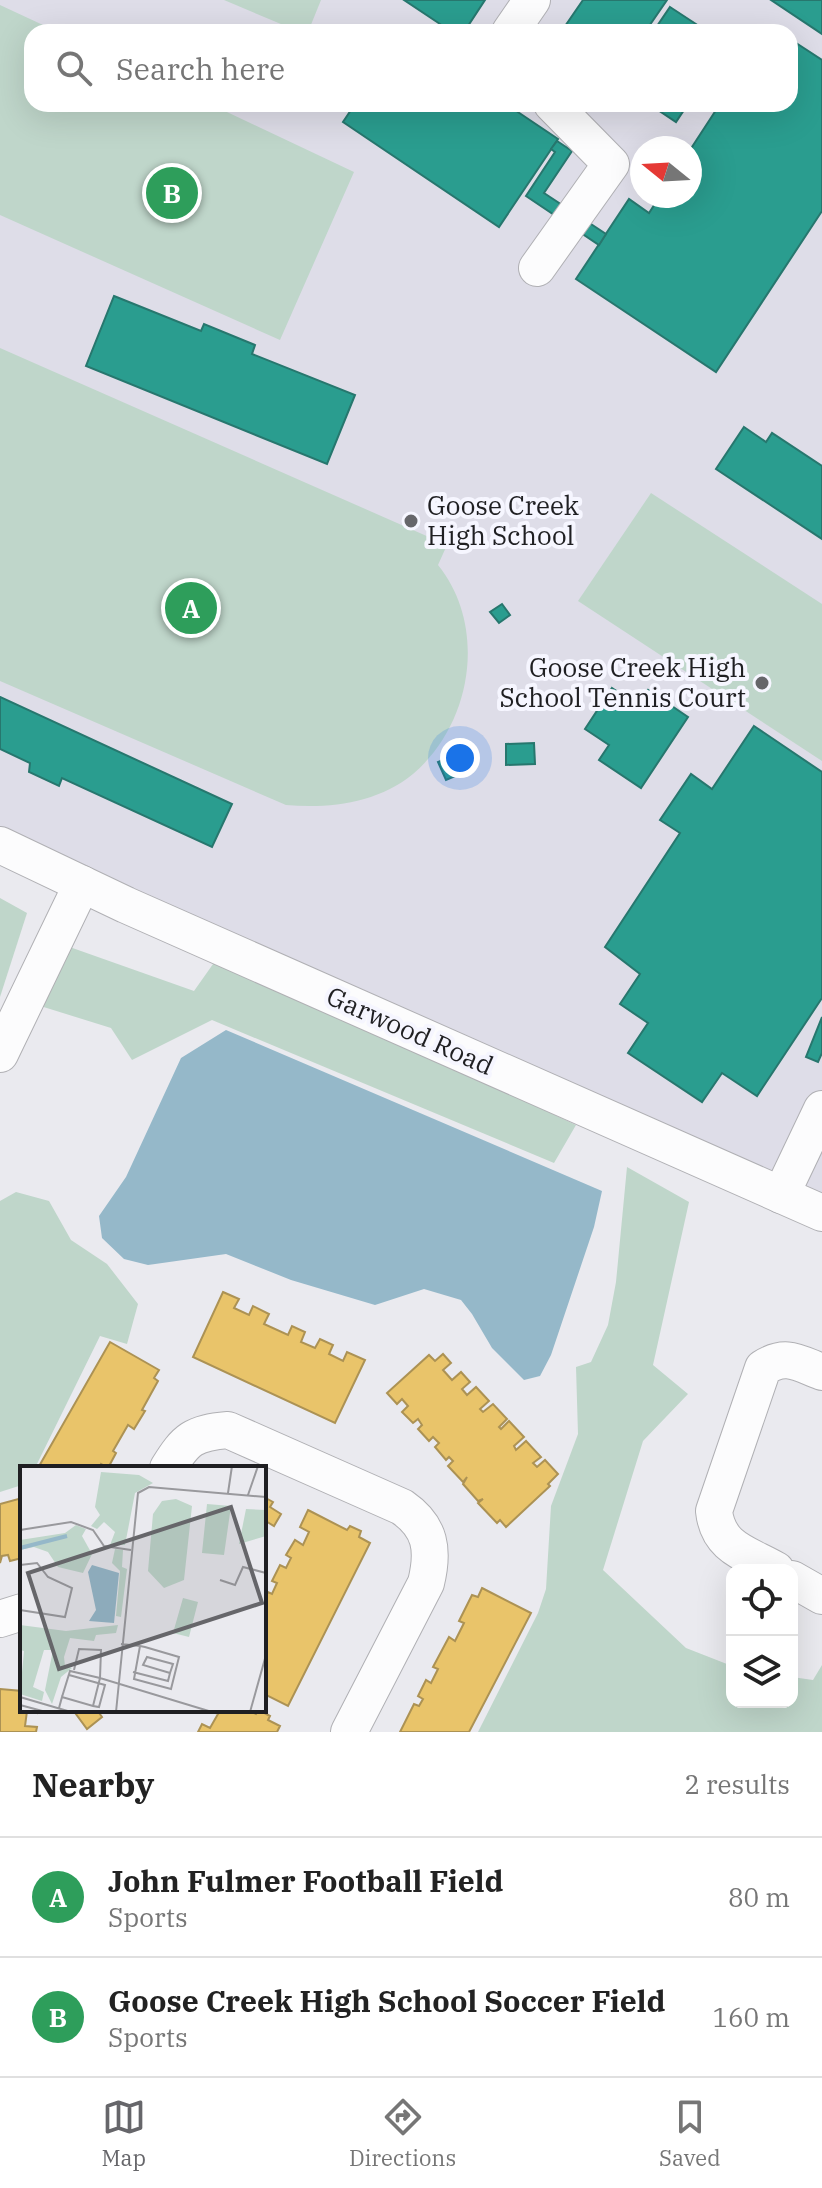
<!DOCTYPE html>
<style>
body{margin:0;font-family:"IBM Plex Serif",serif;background:#f6f6f6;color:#222}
.controls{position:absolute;right:24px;bottom:24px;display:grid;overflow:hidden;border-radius:16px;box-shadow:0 8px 32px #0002}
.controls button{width:72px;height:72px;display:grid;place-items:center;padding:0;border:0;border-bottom:2px solid #e0e0e0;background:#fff;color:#222;font:40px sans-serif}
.compass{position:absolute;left:630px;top:136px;width:72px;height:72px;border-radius:50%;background:#fff;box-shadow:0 8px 32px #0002;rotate:288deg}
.you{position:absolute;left:460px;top:758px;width:28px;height:28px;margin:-20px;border:6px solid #fff;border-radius:50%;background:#1a73e8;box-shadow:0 0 0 12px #1a73e833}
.badge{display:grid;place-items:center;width:52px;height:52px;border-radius:50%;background:#66666a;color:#fff;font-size:26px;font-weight:700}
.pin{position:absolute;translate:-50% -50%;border:4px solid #fff;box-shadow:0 2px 8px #0006}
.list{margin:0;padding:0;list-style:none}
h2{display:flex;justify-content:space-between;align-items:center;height:104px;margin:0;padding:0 32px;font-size:34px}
h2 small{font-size:26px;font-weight:400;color:#767676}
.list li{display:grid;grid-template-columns:52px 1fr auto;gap:24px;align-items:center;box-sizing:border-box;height:120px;padding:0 32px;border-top:2px solid #e0e0e0}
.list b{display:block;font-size:30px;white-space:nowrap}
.list p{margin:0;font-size:26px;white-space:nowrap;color:#767676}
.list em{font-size:26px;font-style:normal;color:#767676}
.icon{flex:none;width:44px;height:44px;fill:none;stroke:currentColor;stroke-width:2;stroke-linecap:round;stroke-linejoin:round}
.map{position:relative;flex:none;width:822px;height:1732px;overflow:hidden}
.search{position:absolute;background:#fff;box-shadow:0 8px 32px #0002;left:24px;right:24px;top:24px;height:88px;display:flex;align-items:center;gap:20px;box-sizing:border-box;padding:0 28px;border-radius:24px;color:#767676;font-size:30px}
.sheet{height:344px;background:#fff}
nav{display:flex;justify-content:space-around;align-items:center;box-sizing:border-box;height:112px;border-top:2px solid #e0e0e0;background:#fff;font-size:22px;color:#767676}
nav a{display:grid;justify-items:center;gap:4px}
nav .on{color:#66666a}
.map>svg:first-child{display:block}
.built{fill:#dedde8;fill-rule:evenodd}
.green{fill:#bfd6ca}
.water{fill:#95b8c9}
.homes{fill:#e9c46a;stroke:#ac9254;stroke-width:2}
.schools{fill:#2a9d8f;stroke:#27776e;stroke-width:2}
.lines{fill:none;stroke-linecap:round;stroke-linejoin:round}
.minor-casing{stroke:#b0b0b4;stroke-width:38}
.minor{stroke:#fcfcfd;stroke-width:36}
.poi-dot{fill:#66666a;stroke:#f6f6ff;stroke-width:3}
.labels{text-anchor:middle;stroke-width:8;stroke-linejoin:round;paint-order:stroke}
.poi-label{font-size:26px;fill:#1f1f22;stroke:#f6f6ff;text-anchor:start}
.street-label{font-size:26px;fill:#1f1f22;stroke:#f6f6ff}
.inset-river{fill:none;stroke:#95b8c9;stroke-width:4}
.inset-road{fill:none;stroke:#99999d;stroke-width:2}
.view{fill:#66666a;fill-opacity:0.15;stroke:#66666a;stroke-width:4}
.inset-edge{fill:none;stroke:#1f1f22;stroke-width:4}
</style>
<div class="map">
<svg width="822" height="1732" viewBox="0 0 822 1732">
<rect width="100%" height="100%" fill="#eaeaef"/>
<!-- built -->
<path class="built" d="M0 0H822V1213L0 845ZM32 32H790V104H32ZM642 148H690V196H642Z"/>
<!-- green -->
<g class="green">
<polygon points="224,0 321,0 308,32 300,32"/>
<polygon points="0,5 58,32 32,32 32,104 210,104 354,172 280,340 0,215"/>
<path d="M0 348 447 545 438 565C488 627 472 724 413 774 378 803 329 809 286 805L0 681Z"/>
<polygon points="651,493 822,604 822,761 578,601"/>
<polygon points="0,898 27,913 0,997"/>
<polygon points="64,945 194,991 218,957 576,1125 554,1163 212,1020 132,1060 111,1028 34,1004"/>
<polygon points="627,1167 689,1202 653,1365 688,1394 643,1441 603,1570 686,1648 732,1666 732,1702 792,1702 792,1677 813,1680 822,1665 822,1732 478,1732 538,1613 546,1589 551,1506 578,1434 576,1367 591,1362 608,1325 616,1282"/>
<polygon points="16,1192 49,1201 71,1240 107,1264 138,1304 127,1344 100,1336 35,1468 22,1468 22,1485 0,1492 0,1201"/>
</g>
<!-- water -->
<polygon class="water" points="226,1030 602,1191 594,1227 551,1355 540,1376 524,1380 492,1348 472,1314 461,1300 424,1289 375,1305 291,1280 226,1254 148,1265 124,1259 102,1238 99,1216 126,1177 181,1058"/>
<!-- homes -->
<g class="homes">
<polygon points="223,1292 239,1299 234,1308 249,1315 253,1306 269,1314 264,1324 288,1335 292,1326 305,1332 301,1342 315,1348 320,1339 333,1345 329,1354 343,1361 347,1352 365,1360 335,1423 193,1357"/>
<polygon points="110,1342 159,1370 154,1378 158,1381 142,1410 145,1411 134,1429 128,1425 113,1451 116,1453 108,1468 101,1464 99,1468 38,1468"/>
<polygon points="443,1354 451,1363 443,1370 452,1380 461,1372 470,1382 462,1389 467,1395 476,1387 489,1401 480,1409 483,1412 493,1404 507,1419 499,1427 501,1429 509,1421 524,1437 514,1446 516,1450 526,1441 541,1457 533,1463 537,1467 545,1460 558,1474 548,1484 550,1486 506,1527 500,1520 497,1523 478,1503 483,1499 478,1501 463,1484 467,1477 463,1482 448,1466 453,1461 449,1457 446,1460 435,1447 439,1443 433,1437 429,1441 418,1429 422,1425 418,1419 413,1423 402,1412 408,1406 402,1399 397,1404 387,1393 429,1355 435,1361"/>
<polygon points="264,1497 273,1502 270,1507 281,1514 274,1526 264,1520"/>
<polygon points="22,1498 22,1558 10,1561 8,1555 2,1556 0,1563 0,1504"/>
<polygon points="308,1510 347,1530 350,1526 361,1531 359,1537 370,1543 288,1706 264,1694 264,1601 268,1592 272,1594 277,1583 272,1581 280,1565 286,1568 291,1558 286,1555 295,1540 303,1545 309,1532 300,1527"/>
<polygon points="482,1588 531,1613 469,1732 400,1732 414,1704 419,1706 423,1699 418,1696 426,1680 431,1683 438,1669 433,1667 449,1637 455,1641 464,1623 459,1621 472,1595 478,1597"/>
<polygon points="0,1689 22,1691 22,1710 38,1710 37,1713 27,1711 25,1726 37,1727 36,1732 0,1732"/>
<polygon points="73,1710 97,1710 102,1717 87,1729"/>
<polygon points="209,1710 247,1710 256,1714 259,1710 270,1716 268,1720 280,1726 277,1732 198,1732 202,1724 210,1728 218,1714"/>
</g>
<!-- schools -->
<g class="schools">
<polygon points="404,0 485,0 464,32 448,32 449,30"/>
<polygon points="583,0 667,0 645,32 561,32"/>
<polygon points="771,0 822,0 822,34"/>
<polygon points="670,7 708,32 653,32"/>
<polygon points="790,39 822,60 822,211 716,372 576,279 629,199 649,213 660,196 690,196 690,150 720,104 790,104"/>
<polygon points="355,104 506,104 558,139 499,227 343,122"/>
<polygon points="649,104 688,104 676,122"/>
<polygon points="557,141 572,151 544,193 606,234 599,245 526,196 555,152 551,149"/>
<polygon points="114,296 201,331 204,324 255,345 252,354 355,395 327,464 86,366"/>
<polygon points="744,427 766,442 772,433 822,466 822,539 716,469"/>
<polygon points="502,604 510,615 499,623 490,612"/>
<polygon points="612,688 638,705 648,690 688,717 641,788 599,760 609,745 585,729"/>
<polygon points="0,697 232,804 212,847 62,778 59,786 29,772 30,763 0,749"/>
<polygon points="754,726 822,772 822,998 757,1096 722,1073 702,1102 628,1053 648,1023 620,1004 640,974 605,947 680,833 660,820 691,774 712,789"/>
<polygon points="534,743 535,764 506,765 506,744"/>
<polygon points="457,754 465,772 446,780 438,762"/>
<polygon points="822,1017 822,1053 818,1062 806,1057"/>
</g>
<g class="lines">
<!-- minor casing -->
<g class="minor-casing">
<g id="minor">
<polyline points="510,32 532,0"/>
<polyline points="537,268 611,164 552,104"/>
<polyline points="0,845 126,905 822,1213"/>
<polyline points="0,1054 82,884"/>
<polyline points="781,1195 822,1109"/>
<path d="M168 1468C186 1439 193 1433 228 1430L402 1507C431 1527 434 1550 426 1583L349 1732"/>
<path d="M776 1570C746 1553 718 1548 714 1511L763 1368C786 1353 798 1363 822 1372"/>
<polyline points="792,1579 822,1596"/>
<polyline points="0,1619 22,1612"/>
</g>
</g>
<!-- minor -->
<use href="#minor" class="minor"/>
</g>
<!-- markers -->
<g class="poi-dot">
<circle cx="411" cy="521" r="8"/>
<circle cx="762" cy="683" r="8"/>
</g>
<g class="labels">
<!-- poi labels -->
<g class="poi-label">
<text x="427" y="515">Goose Creek<tspan x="427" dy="30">High School</tspan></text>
<text x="746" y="677" text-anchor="end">Goose Creek High<tspan x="746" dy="30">School Tennis Court</tspan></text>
</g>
<!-- street labels -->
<g class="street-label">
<text transform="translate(410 1031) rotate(24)" y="9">Garwood Road</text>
</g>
</g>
<!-- overview -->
<g transform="translate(20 1466)">
<rect width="246" height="246" fill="#eaeaef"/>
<path d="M81 6 119 9 133 17 115 27 105 79H90L95 66 84 56 77 63 71 60 80 49 75 41ZM156 33 172 40 164 114 144 122 128 105 133 48 142 35ZM187 38 211 40 204 89 182 87ZM226 43 246 44V70L219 78ZM56 59 66 63 62 70 72 88 63 107 38 101 28 86 14 81 0 84V74L45 67ZM95 83 103 84 102 101 107 103 101 151 96 150 100 105 92 97ZM163 132 178 136 169 171 153 167ZM0 159 46 165 98 159 96 167 76 169 74 175 50 172 44 191 45 200 52 202 41 211 32 238 25 224 33 184H24L13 221 24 226 22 235 0 228 4 185 0 184Z" fill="#bfd6ca"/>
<path d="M72 99 99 107 94 157 69 155 76 144 68 106Z" fill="#95b8c9"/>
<path class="inset-river" d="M0 82 47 70"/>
<path class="inset-road" d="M208 27 212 0M228 29 238 0M0 64 51 56 73 64 84 80 111 84M0 99 17 97 28 111 52 122 45 151 0 144M200 114 215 119 223 101 246 107M101 178 120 180 125 181 159 191 151 223 114 213 120 180M113 206 148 215 150 207 153 198 127 191 123 199 150 207M49 209 85 219 79 241 73 240M0 231 51 246M42 231 50 205 80 212 81 184 59 183 54 204M0 239 26 246M39 242 42 231 73 240 80 212 192 246M96 246 118 27 129 21 246 31M230 246 246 189"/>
<path class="view" d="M211 41 242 137 39 203 8 107Z"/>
<rect width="246" height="246" class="inset-edge"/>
</g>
</svg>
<div class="controls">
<button><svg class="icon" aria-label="locate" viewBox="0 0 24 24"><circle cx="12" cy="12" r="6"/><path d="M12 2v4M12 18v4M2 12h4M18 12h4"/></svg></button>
<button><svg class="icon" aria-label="layers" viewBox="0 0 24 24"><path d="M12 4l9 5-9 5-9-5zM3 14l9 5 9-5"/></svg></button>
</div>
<svg class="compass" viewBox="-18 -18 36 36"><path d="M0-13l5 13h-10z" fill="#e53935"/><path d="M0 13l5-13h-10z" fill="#767676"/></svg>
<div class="you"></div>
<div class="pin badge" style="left:191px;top:608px;background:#2e9e5b">A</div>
<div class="pin badge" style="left:172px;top:193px;background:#2e9e5b">B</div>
<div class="search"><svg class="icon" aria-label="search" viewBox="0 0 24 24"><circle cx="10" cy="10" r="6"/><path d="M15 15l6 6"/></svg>Search here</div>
</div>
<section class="sheet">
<h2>Nearby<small>2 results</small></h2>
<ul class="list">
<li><span class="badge" style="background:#2e9e5b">A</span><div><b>John Fulmer Football Field</b><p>Sports</p></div><em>80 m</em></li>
<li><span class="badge" style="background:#2e9e5b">B</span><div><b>Goose Creek High School Soccer Field</b><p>Sports</p></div><em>160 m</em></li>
</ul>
</section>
<nav>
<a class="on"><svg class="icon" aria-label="map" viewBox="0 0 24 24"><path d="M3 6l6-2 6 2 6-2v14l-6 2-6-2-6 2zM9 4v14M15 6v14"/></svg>Map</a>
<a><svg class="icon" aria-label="directions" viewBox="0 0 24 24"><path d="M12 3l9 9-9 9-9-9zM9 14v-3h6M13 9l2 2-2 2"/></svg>Directions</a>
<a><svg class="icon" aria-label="saved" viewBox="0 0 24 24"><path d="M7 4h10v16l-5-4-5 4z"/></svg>Saved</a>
</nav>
